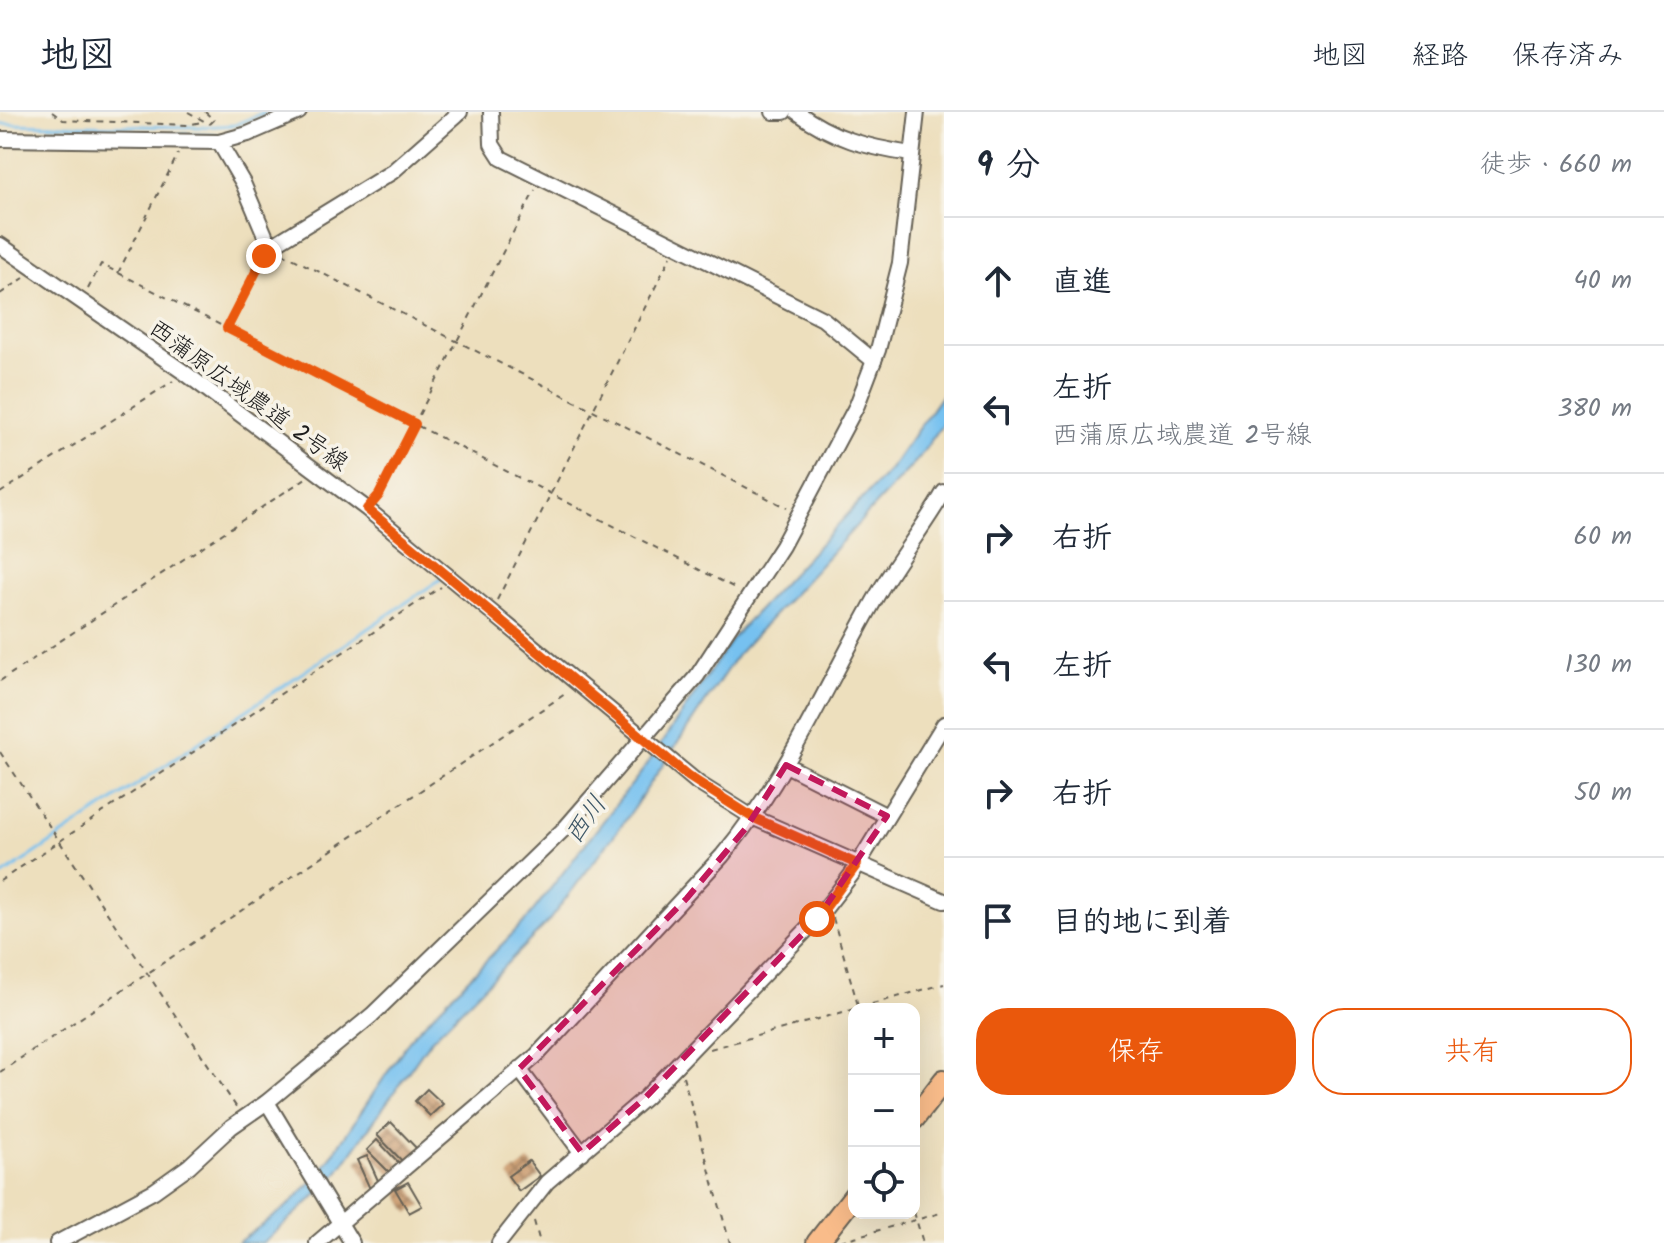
<!DOCTYPE html>
<html lang="ja">
<meta charset="utf-8">
<style>
body{margin:0;font-family:Kalam,"Klee One",sans-serif;background:#f6f6f7;color:#1f2937}
.controls{position:absolute;right:24px;bottom:24px;display:grid;overflow:hidden;border-radius:16px;box-shadow:0 8px 32px #0002}
.controls button{width:72px;height:72px;display:grid;place-items:center;padding:0;border:0;border-bottom:2px solid #e0e1e3;background:#fff;color:#1f2937;font:40px sans-serif}
.stop{position:absolute;width:24px;height:24px;margin:-18px;border:6px solid #ea580c;border-radius:50%;background:#fff}
.stop.end{background:#ea580c;border-color:#fff;box-shadow:0 2px 8px #0008}
.list{margin:0;padding:0;list-style:none}
h2{display:flex;justify-content:space-between;align-items:center;height:104px;margin:0;padding:0 32px;font-size:34px}
h2 small{font-size:26px;font-weight:400;color:#747a83}
.list li{display:grid;grid-template-columns:52px 1fr auto;gap:24px;align-items:center;box-sizing:border-box;height:128px;padding:0 32px;border-top:2px solid #e0e1e3}
.list b{display:block;font-size:30px;white-space:nowrap}
.list p{margin:0;font-size:26px;white-space:nowrap;color:#747a83}
.list em{font-size:26px;font-style:normal;color:#747a83}
.actions{display:flex;gap:16px;padding:24px 32px}
.actions a{flex:1;padding:18px 0;border:2px solid #ea580c;border-radius:32px;text-align:center;font-size:28px;color:#ea580c}
.actions .main{background:#ea580c;color:#fff}
.icon{flex:none;width:44px;height:44px;fill:none;stroke:currentColor;stroke-width:2;stroke-linecap:round;stroke-linejoin:round}
.map{position:relative;flex:none;width:944px;height:1131px;overflow:hidden}
header{display:flex;align-items:center;gap:48px;box-sizing:border-box;height:112px;padding:0 40px;background:#fff;border-bottom:2px solid #e0e1e3}
header strong{font-size:38px}
nav{display:flex;gap:44px;margin-inline-start:auto;font-size:28px}
main{display:flex}
aside{flex:1;background:#fff}
.map>svg:first-child{display:block}
.water{fill:#76c1f0;stroke:#496e86;stroke-width:2}
.lines{fill:none;stroke-linecap:round;stroke-linejoin:round}
.stream{stroke:#76c1f0;stroke-width:3}
.building{fill:url(#building-cross-hatch)}
.minor-casing{stroke:#656054;stroke-width:18}
.highway-casing{stroke:#656054;stroke-width:24}
.path{stroke:#656054;stroke-width:2;stroke-dasharray:6 6;stroke-linecap:butt}
.minor{stroke:#fff;stroke-width:14}
.highway{stroke:#f9bc8a;stroke-width:20}
.route{stroke:#ea580c;stroke-width:10}
.marked{fill:#c2185b;fill-opacity:0.2;stroke:#c2185b;stroke-width:6;stroke-dasharray:16 10;stroke-linejoin:round}
.labels{text-anchor:middle;stroke-width:7;stroke-linejoin:round;paint-order:stroke}
.street-label{font-size:24px;fill:#1c1c1c;stroke:#f7f3e8}
.water-label{font-size:26px;font-style:italic;fill:#3c5666;stroke:#f7f3e8}
</style>
<header>
<strong>地図</strong>
<nav><a>地図</a><a>経路</a><a>保存済み</a></nav>
</header>
<main>
<div class="map">
<svg width="944" height="1131" viewBox="0 0 944 1131">
<defs>
<pattern id="building-cross-hatch" width="8" height="8" patternUnits="userSpaceOnUse" patternTransform="scale(2)"><rect width="8" height="8" fill="#cda177"/><path d="M0 0l8 8M0 8l8-8" fill="none" stroke="#a68261"/></pattern>
</defs>
<rect width="100%" height="100%" fill="#f7f3e8"/>
<filter id="ink" filterUnits="userSpaceOnUse"><feTurbulence type="fractalNoise" baseFrequency=".0125" numOctaves="2"/><feDisplacementMap in="SourceGraphic" scale="16" xChannelSelector="R" yChannelSelector="G"/><feConvolveMatrix kernelMatrix="1 2 1 2 8 2 1 2 1" color-interpolation-filters="sRGB"/></filter>
<filter id="wash" filterUnits="userSpaceOnUse"><feTurbulence type="fractalNoise" baseFrequency=".006" numOctaves="4" result="noise"/><feDisplacementMap in="SourceGraphic" scale="32" xChannelSelector="R" yChannelSelector="G"/><feGaussianBlur stdDeviation="1.8" result="paint"/><feColorMatrix in="noise" values="0 0 0 0 0 0 0 0 0 0 0 0 0 0 0 0 0 1.4 0 .05"/><feComposite in="paint" operator="in"/></filter>
<g filter="url(#wash)">
<rect width="100%" height="100%" fill="#eddfbd"/>
<!-- water -->
<polygon class="water" points="944,280 944,310 918,347 737,543 625,709 547,811 430,929 331,1070 263,1131 237,1131 288,1094 320,1061 412,924 526,808 646,654 734,524 890,357"/>
<g class="lines">
<!-- stream -->
<g class="stream">
<polyline points="0,12 200,15 235,13 265,0"/>
<polyline points="239,17 280,0"/>
<polyline points="172,22 220,23"/>
<polyline points="0,765 441,467"/>
</g>
</g>
<g id="blocks">
<!-- building -->
<g class="building">
<polygon points="427,977 443,992 430,1004 415,989"/>
<polygon points="391,1010 421,1041 407,1054 377,1023"/>
<polygon points="377,1028 401,1053 391,1062 367,1038"/>
<polygon points="367,1044 380,1073 370,1077 357,1048"/>
<polygon points="529,1049 540,1064 519,1079 508,1064"/>
<polygon points="408,1070 422,1094 409,1101 395,1077"/>
</g>
</g>
</g>
<g filter="url(#ink)">
<use href="#blocks" fill-opacity="0" stroke="#656054" stroke-width="2"/>
<g class="lines">
<!-- minor casing -->
<g class="minor-casing">
<g id="minor">
<polyline points="491,0 492,32 501,46 823,207 874,249"/>
<polyline points="773,0 784,0"/>
<path d="M797 0C833 27 867 35 911 42"/>
<polyline points="0,27 219,30 248,22 299,0"/>
<polyline points="219,30 243,71 270,135 392,60 460,0"/>
<polyline points="0,133 185,261 367,397 698,671 752,705 944,789"/>
<polyline points="786,653 887,704"/>
<polyline points="519,957 582,1041"/>
<polyline points="267,990 352,1131"/>
<polyline points="57,1131 154,1079 189,1054 231,1015 267,990 372,903 566,715 697,564 782,434 857,293 878,238 900,151 917,0"/>
<path d="M317 1131 537 943 722 744C788 665 827 571 878 482 898 447 924 415 944 380"/>
<polyline points="499,1131 547,1070 646,985 817,807 852,762 944,612"/>
</g>
</g>
<!-- highway casing -->
<g class="highway-casing">
<g id="highway">
<polyline points="914,1007 944,968"/>
<polyline points="817,1131 854,1084"/>
</g>
</g>
<!-- path -->
<g class="path">
<polyline points="52,0 63,8 188,13 201,10"/>
<polyline points="188,0 209,12"/>
<polyline points="205,0 214,8 210,12 212,16"/>
<polyline points="282,141 787,396"/>
<polyline points="118,161 178,42"/>
<polyline points="88,177 101,152 737,477"/>
<polyline points="0,182 24,166"/>
<polyline points="227,215 263,146"/>
<polyline points="0,381 173,269"/>
<polyline points="375,388 535,78"/>
<polyline points="497,488 671,144"/>
<polyline points="0,569 306,366"/>
<polyline points="0,640 237,996"/>
<polyline points="0,769 441,475"/>
<polyline points="833,806 859,897"/>
<polyline points="710,937 944,872"/>
<polyline points="0,960 565,582"/>
<polyline points="683,964 730,1131"/>
<polyline points="914,1100 923,1131"/>
<polyline points="534,1109 540,1131"/>
<polyline points="840,1129 944,1100"/>
</g>
<!-- minor -->
<use href="#minor" class="minor"/>
<!-- highway -->
<use href="#highway" class="highway"/>
</g>
</g>
<g class="lines" filter="url(#ink)">
<!-- route -->
<polyline class="route" points="264,144 227,216 415,312 379,383 367,397 688,664 752,705 857,752 817,807"/>
</g>
<!-- marked area -->
<path class="marked" d="M786 653 887 704 817 807 646 985 582 1041 519 957 687 786 746 716Z"/>
<g class="labels">
<!-- street labels -->
<g class="street-label">
<text transform="translate(249 283) rotate(36)" y="8">西蒲原広域農道 2号線</text>
</g>
<!-- water labels -->
<g class="water-label">
<text transform="translate(585 707) rotate(-55)" y="9">西川</text>
</g>
</g>
</svg>
<div class="controls">
<button>+</button>
<button>−</button>
<button><svg class="icon" aria-label="locate" viewBox="0 0 24 24"><circle cx="12" cy="12" r="6"/><path d="M12 2v4M12 18v4M2 12h4M18 12h4"/></svg></button>
</div>
<div class="stop" style="left:817px;top:807px"></div>
<div class="stop end" style="left:264px;top:144px"></div>
</div>
<aside>
<h2>9 分<small>徒歩 · 660 m</small></h2>
<ul class="list">
<li><svg class="icon" aria-label="ahead" viewBox="0 0 24 24"><path d="M12 20V5M6 11l6-6 6 6"/></svg><div><b>直進</b></div><em>40 m</em></li>
<li><svg class="icon" aria-label="left" viewBox="0 0 24 24"><path d="M17 20v-9H6M10 6l-5 5 5 5"/></svg><div><b>左折</b><p>西蒲原広域農道 2号線</p></div><em>380 m</em></li>
<li><svg class="icon" aria-label="right" viewBox="0 0 24 24"><path d="M7 20v-9h11M14 6l5 5-5 5"/></svg><div><b>右折</b></div><em>60 m</em></li>
<li><svg class="icon" aria-label="left" viewBox="0 0 24 24"><path d="M17 20v-9H6M10 6l-5 5 5 5"/></svg><div><b>左折</b></div><em>130 m</em></li>
<li><svg class="icon" aria-label="right" viewBox="0 0 24 24"><path d="M7 20v-9h11M14 6l5 5-5 5"/></svg><div><b>右折</b></div><em>50 m</em></li>
<li><svg class="icon" aria-label="arrive" viewBox="0 0 24 24"><path d="M6 21V4h12l-3 4 3 4H6"/></svg><div><b>目的地に到着</b></div></li>
</ul>
<div class="actions"><a class="main">保存</a><a>共有</a></div>
</aside>
</main>
